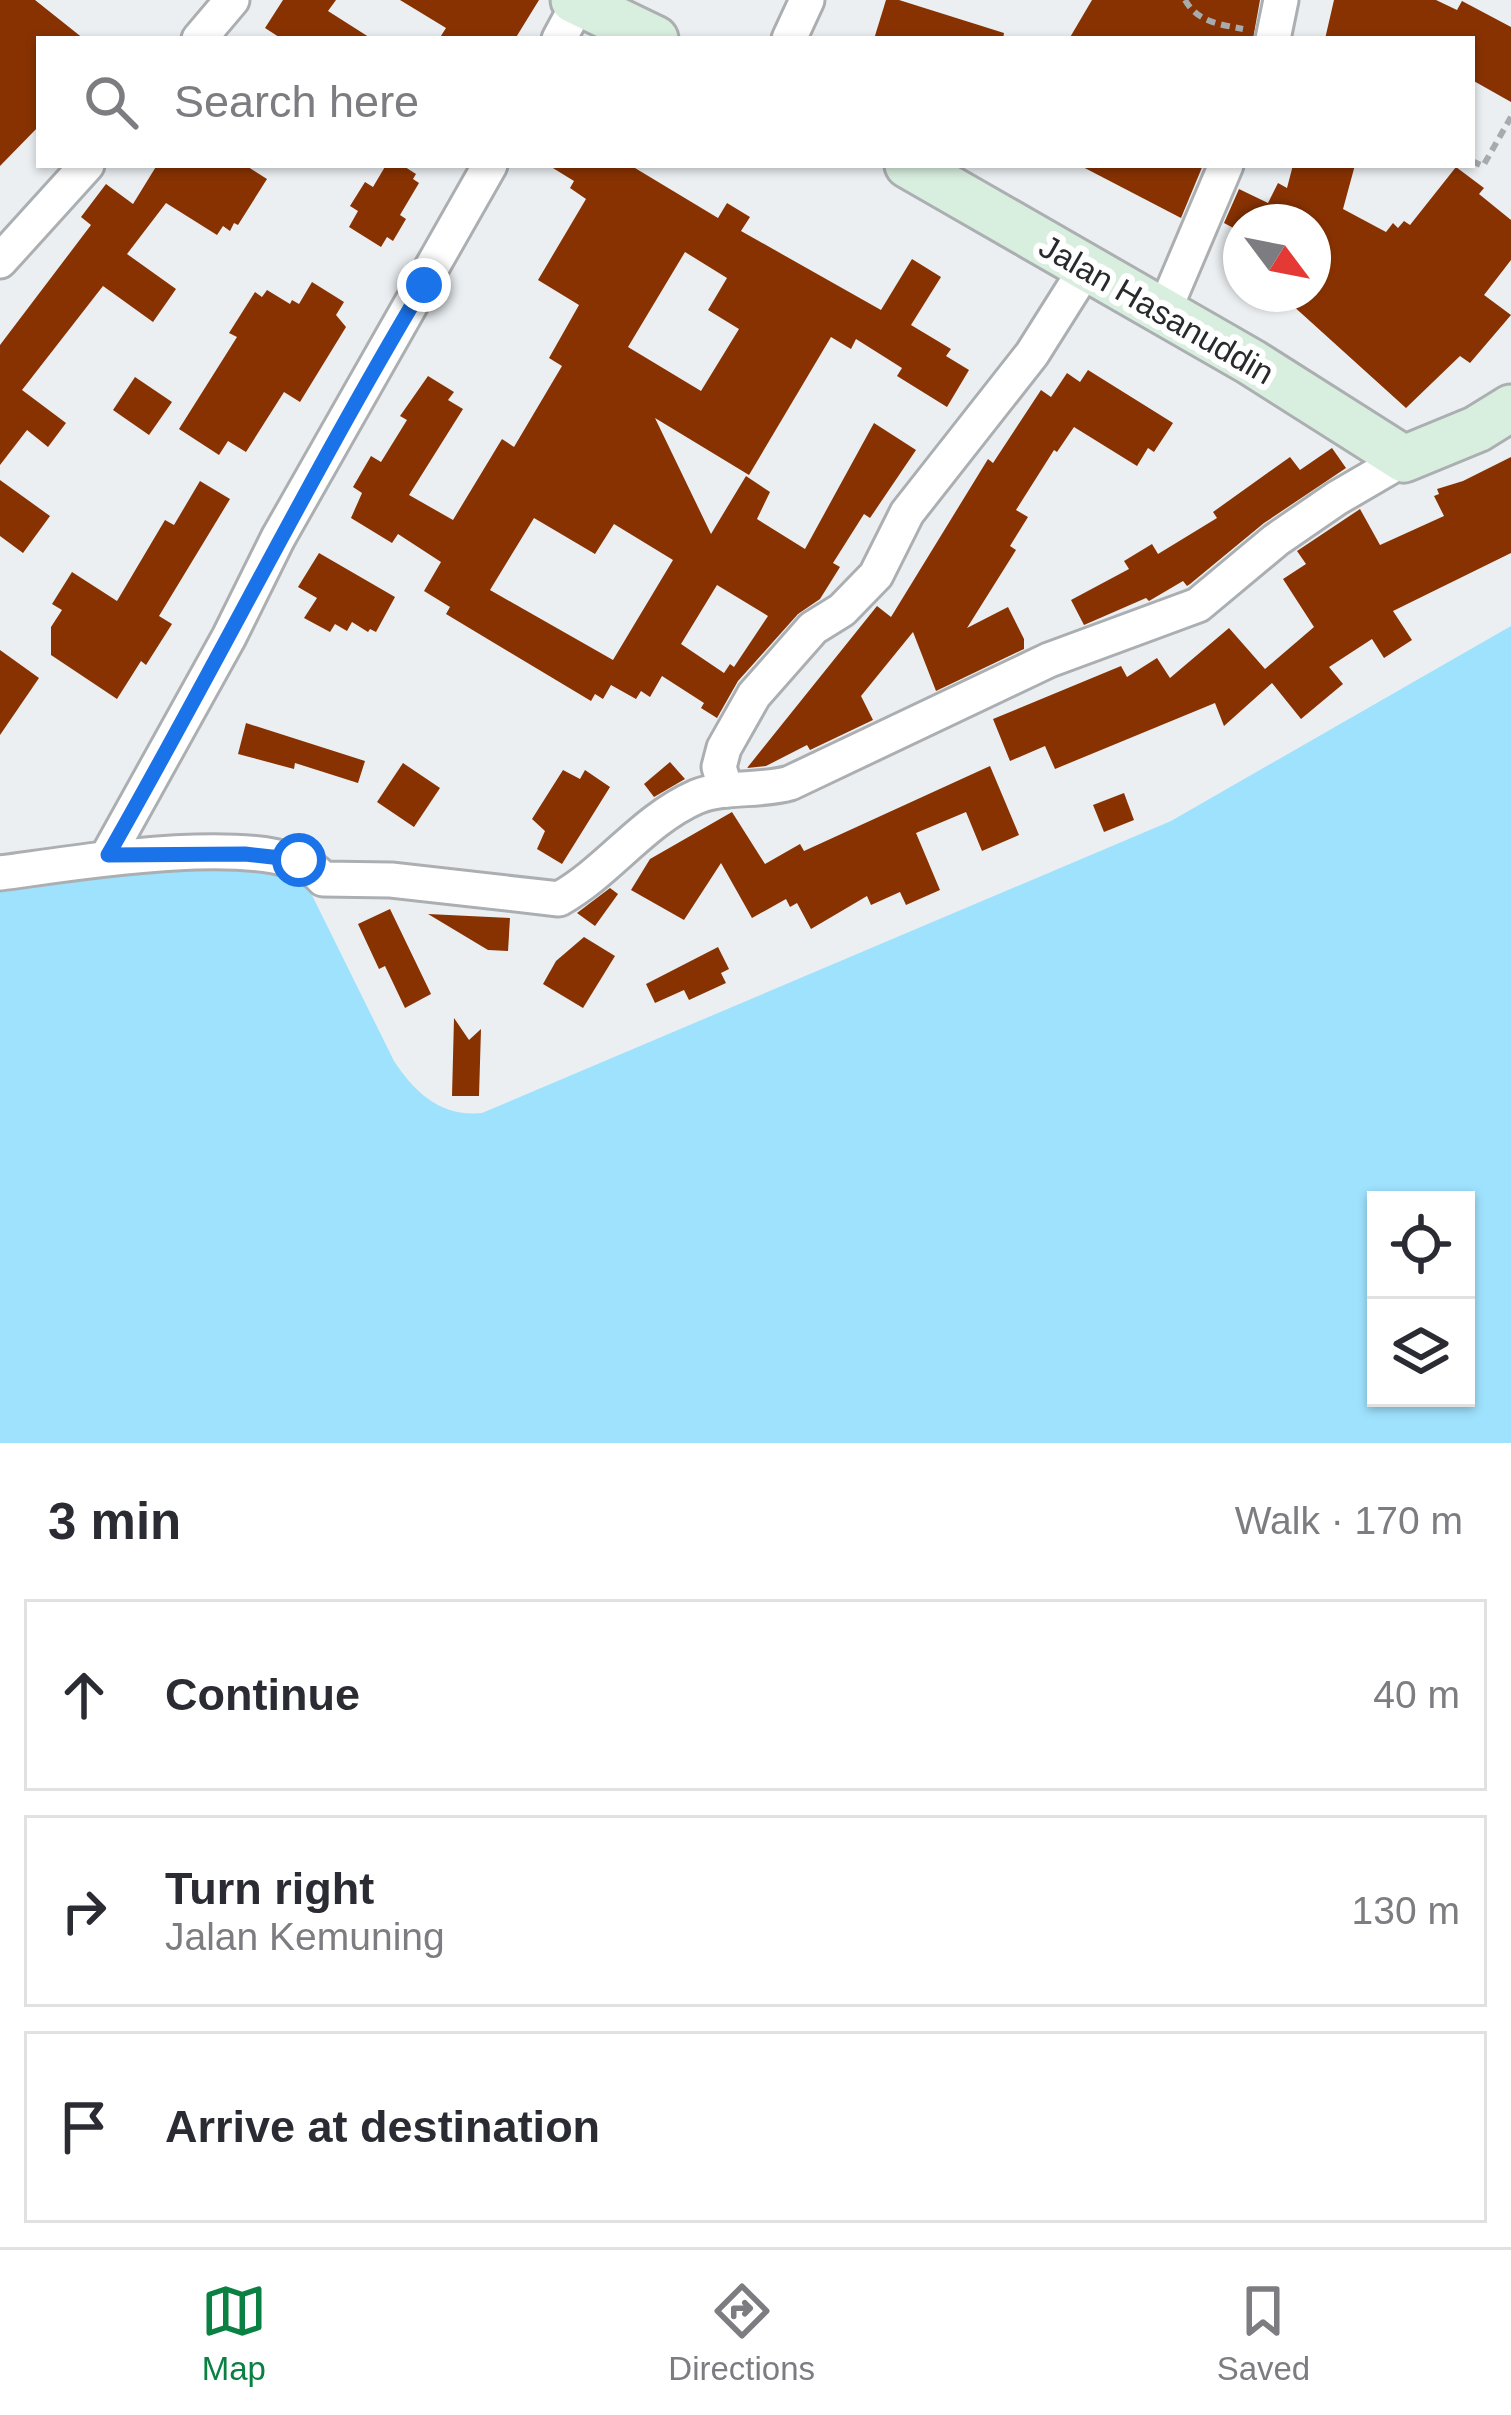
<!DOCTYPE html>
<meta charset="utf-8">
<style>
body{margin:0;font-family:Arial,sans-serif;background:#f7f7f7;color:#2b2b33}
.controls{position:absolute;right:36px;bottom:36px;display:grid;overflow:hidden;border-radius:0px;box-shadow:0 3px 9px #0004}
.controls button{width:108px;height:108px;display:grid;place-items:center;padding:0;border:0;border-bottom:3px solid #e1e1e2;background:#fff;color:#2b2b33;font:60px sans-serif}
.compass{position:absolute;left:1223px;top:204px;width:108px;height:108px;border-radius:50%;background:#fff;box-shadow:0 3px 9px #0004;rotate:122deg}
.stop{position:absolute;width:36px;height:36px;margin:-27px;border:9px solid #1a73e8;border-radius:50%;background:#fff}
.stop.end{background:#1a73e8;border-color:#fff;box-shadow:0 3px 12px #0008}
.list{margin:0;padding:0;list-style:none}
h2{display:flex;justify-content:space-between;align-items:center;height:156px;margin:0;padding:0 48px;font-size:51px}
h2 small{font-size:39px;font-weight:400;color:#7c7c81}
.list li{display:grid;grid-template-columns:78px 1fr auto;gap:36px;align-items:center;box-sizing:border-box;height:192px;margin:0 24px 24px;padding:0 24px;border:3px solid #e1e1e2;border-radius:0px}
.list b{display:block;font-size:45px;white-space:nowrap}
.list p{margin:0;font-size:39px;white-space:nowrap;color:#7c7c81}
.list em{font-size:39px;font-style:normal;color:#7c7c81}
.icon{flex:none;width:66px;height:66px;fill:none;stroke:currentColor;stroke-width:2;stroke-linecap:round;stroke-linejoin:round}
.map{position:relative;flex:none;width:1511px;height:1443px;overflow:hidden}
.search{position:absolute;background:#fff;box-shadow:0 3px 9px #0004;left:36px;right:36px;top:36px;height:132px;display:flex;align-items:center;gap:30px;box-sizing:border-box;padding:0 42px;border-radius:0px;color:#7c7c81;font-size:45px}
.sheet{height:804px;background:#fff}
nav{display:flex;justify-content:space-around;align-items:center;box-sizing:border-box;height:168px;border-top:3px solid #e1e1e2;background:#fff;font-size:33px;color:#7c7c81}
nav a{display:grid;justify-items:center;gap:6px}
nav .on{color:#0b8043}
.map>svg:first-child{display:block}
.water{fill:#9fe2fd;fill-rule:evenodd}
.building{fill:#883202;fill-rule:evenodd}
.lines{fill:none;stroke-linecap:round;stroke-linejoin:round}
.street-casing{stroke:#acafb2;stroke-width:39}
.secondary-casing{stroke:#acafb2;stroke-width:51}
.path{stroke:#a8abad;stroke-width:6;stroke-dasharray:9 6;stroke-linecap:butt}
.street{stroke:#fff;stroke-width:33}
.secondary{stroke:#d8eede;stroke-width:45}
.route{stroke:#1a73e8;stroke-width:15}
.labels{text-anchor:middle;stroke-width:12;stroke-linejoin:round;paint-order:stroke}
.street-label{font-size:33px;fill:#282a2b;stroke:#fff}
</style>
<div class="map">
<svg width="1511" height="1443" viewBox="0 0 1511 1443">
<rect width="100%" height="100%" fill="#ebeff2"/>
<!-- water -->
<path class="water" d="M1511 626V1443H0V856L291 864 305 881 394 1061C415 1093 441 1117 482 1113L1171 821ZM1376 1200H1466V1398H1376Z"/>
<!-- building -->
<g class="building">
<polygon points="0,0 35,0 84,39 39,39 39,126 0,166"/>
<polygon points="283,0 336,0 328,11 372,39 282,39 265,28"/>
<polygon points="400,0 539,0 515,39 439,39 446,28"/>
<polygon points="886,0 899,0 1004,33 1003,39 874,39"/>
<polygon points="1092,0 1260,0 1253,39 1069,39"/>
<polygon points="1334,0 1436,0 1457,10 1462,1 1511,27 1511,102 1472,80 1472,39 1325,39"/>
<polygon points="157,165 245,165 267,179 238,225 234,223 230,231 223,226 217,235 166,203 127,254 176,289 153,322 103,286 22,390 66,423 48,447 27,430 0,465 0,345 91,225 81,217 106,184 133,204"/>
<polygon points="386,165 402,165 416,174 413,179 419,183 400,215 406,219 393,241 387,237 381,247 349,227 358,211 350,206 365,182 373,187"/>
<path d="M548 165H630L718 218 727 203 750 217 741 231 881 310 912 259 941 277 911 325 951 349 946 356 969 370 947 407 897 376 902 368 856 339 851 349 831 337 749 475 655 418 711 534 746 476 770 492 757 519 805 549 874 423 916 450 870 518 864 514 833 563 840 567 820 599 798 614 738 681 717 718 701 708 704 703 662 676 650 697 641 691 636 699 611 685 603 699 595 694 591 701 446 614 450 607 424 591 441 562 398 534 392 543 351 518 362 493 353 487 371 456 381 462 407 420 400 416 428 376 454 392 448 400 463 409 409 495 453 520 502 439 514 447 562 366 549 358 579 305 538 280 586 199 570 188 574 181ZM685 252 727 278 708 310 739 329 701 391 628 347ZM534 518 595 554 614 524 673 560 613 660 490 590ZM717 585 768 616 734 667 730 664 724 673 681 644Z"/>
<polygon points="1079,165 1203,165 1181,218"/>
<polygon points="1293,165 1355,165 1343,209 1386,232 1393,223 1398,228 1404,221 1410,225 1456,167 1484,188 1479,194 1511,220 1511,260 1484,295 1511,315 1470,363 1460,356 1406,408 1280,294 1313,294 1313,222 1241,222 1241,232 1224,223 1239,189 1268,203 1278,183 1287,188"/>
<polygon points="312,282 344,302 336,315 346,327 300,402 284,392 246,452 228,441 219,455 179,429 237,337 229,333 255,292 262,297 267,290 290,304 292,300 299,304"/>
<polygon points="1088,370 1173,423 1154,452 1148,448 1137,466 1074,427 1057,452 1054,450 1016,510 1028,517 1010,546 1016,550 967,628 1008,607 1024,639 1024,649 936,691 913,632 861,696 873,720 810,750 807,745 766,766 747,768 877,606 891,617 988,459 993,463 1041,390 1051,397 1067,373 1080,382"/>
<polygon points="135,377 172,402 149,435 113,410"/>
<polygon points="1332,448 1346,468 1264,523 1190,584 1187,586 1183,581 1149,601 1146,598 1084,625 1071,600 1129,569 1124,561 1152,544 1158,554 1217,518 1213,512 1290,457 1300,470"/>
<polygon points="1511,457 1511,553 1393,611 1412,640 1384,658 1372,639 1329,667 1343,684 1301,719 1272,683 1224,726 1215,703 1055,769 1045,746 1010,761 993,719 1121,666 1127,677 1157,658 1170,678 1229,628 1265,669 1314,627 1283,579 1306,564 1297,551 1360,509 1380,545 1444,516 1434,496 1439,494 1437,489 1463,481"/>
<polygon points="0,480 50,516 23,553 0,536"/>
<polygon points="200,481 230,499 159,616 172,624 146,665 141,661 117,699 51,655 51,627 62,610 52,604 72,572 117,601 165,520 174,525"/>
<polygon points="319,553 395,597 376,632 370,629 368,632 352,622 347,631 335,624 330,632 304,618 317,598 298,587"/>
<polygon points="0,650 39,678 0,735"/>
<polygon points="246,723 365,761 358,783 295,763 294,769 238,754"/>
<polygon points="670,762 685,779 654,797 644,784"/>
<polygon points="403,763 440,788 414,827 377,802"/>
<polygon points="990,766 1019,835 982,851 966,812 916,833 940,890 906,905 900,892 871,905 867,896 811,929 797,903 790,907 786,899 752,918 721,863 684,920 631,890 650,859 732,812 765,864 800,844 804,851"/>
<polygon points="563,770 580,779 585,770 610,787 562,864 537,849 545,831 532,819"/>
<polygon points="1124,793 1134,820 1104,832 1093,805"/>
<polygon points="610,888 618,894 595,926 577,913"/>
<polygon points="390,909 431,994 405,1008 385,966 379,969 358,924"/>
<polygon points="428,914 510,918 508,951 488,950"/>
<polygon points="584,937 615,956 583,1008 543,984 556,961"/>
<polygon points="718,947 729,969 721,973 726,983 689,1000 684,990 655,1003 646,984"/>
<polygon points="454,1018 469,1040 481,1029 479,1096 452,1096"/>
</g>
<g class="lines">
<!-- street casing -->
<g class="street-casing">
<g id="street">
<polyline points="199,39 232,0"/>
<polyline points="559,39 579,2"/>
<polyline points="789,39 807,0"/>
<polyline points="1273,39 1281,0"/>
<polyline points="0,261 87,165"/>
<polyline points="1164,311 1226,165"/>
<polyline points="726,790 719,767 724,748 754,695 813,628 842,610 876,575 907,513 1032,354 1085,270"/>
<polyline points="108,855 229,637 278,538 490,165"/>
<path d="M0 873C65 865 281 826 323 879L391 880 559 899C609 871 642 821 696 797 725 785 759 792 790 783L1049 660 1198 605 1276 540 1337 498 1404 459"/>
</g>
</g>
<!-- secondary casing -->
<g class="secondary-casing">
<g id="secondary">
<polyline points="574,0 655,39"/>
<polyline points="908,165 1251,362 1404,459 1477,429 1511,408"/>
</g>
</g>
<!-- path -->
<g class="path">
<path d="M1185 0C1198 22 1218 24 1243 29"/>
<polyline points="1472,161 1483,166 1511,117"/>
</g>
<!-- street -->
<use href="#street" class="street"/>
<!-- secondary -->
<use href="#secondary" class="secondary"/>
</g>
<g class="lines">
<!-- route -->
<path class="route" d="M299 860 245 854 108 855C216 666 312 472 424 285"/>
</g>
<g class="labels">
<!-- street labels -->
<g class="street-label">
<text transform="translate(1157 309) rotate(30)" y="12">Jalan Hasanuddin</text>
</g>
</g>
</svg>
<div class="controls">
<button><svg class="icon" aria-label="locate" viewBox="0 0 24 24"><circle cx="12" cy="12" r="6"/><path d="M12 2v4M12 18v4M2 12h4M18 12h4"/></svg></button>
<button><svg class="icon" aria-label="layers" viewBox="0 0 24 24"><path d="M12 4l9 5-9 5-9-5zM3 14l9 5 9-5"/></svg></button>
</div>
<svg class="compass" viewBox="-18 -18 36 36"><path d="M0-13l5 13h-10z" fill="#e53935"/><path d="M0 13l5-13h-10z" fill="#7c7c81"/></svg>
<div class="stop" style="left:299px;top:860px"></div>
<div class="stop end" style="left:424px;top:285px"></div>
<div class="search"><svg class="icon" aria-label="search" viewBox="0 0 24 24"><circle cx="10" cy="10" r="6"/><path d="M15 15l6 6"/></svg>Search here</div>
</div>
<section class="sheet">
<h2>3 min<small>Walk · 170 m</small></h2>
<ul class="list">
<li><svg class="icon" aria-label="ahead" viewBox="0 0 24 24"><path d="M12 20V5M6 11l6-6 6 6"/></svg><div><b>Continue</b></div><em>40 m</em></li>
<li><svg class="icon" aria-label="right" viewBox="0 0 24 24"><path d="M7 20v-9h11M14 6l5 5-5 5"/></svg><div><b>Turn right</b><p>Jalan Kemuning</p></div><em>130 m</em></li>
<li><svg class="icon" aria-label="arrive" viewBox="0 0 24 24"><path d="M6 21V4h12l-3 4 3 4H6"/></svg><div><b>Arrive at destination</b></div></li>
</ul>
</section>
<nav>
<a class="on"><svg class="icon" aria-label="map" viewBox="0 0 24 24"><path d="M3 6l6-2 6 2 6-2v14l-6 2-6-2-6 2zM9 4v14M15 6v14"/></svg>Map</a>
<a><svg class="icon" aria-label="directions" viewBox="0 0 24 24"><path d="M12 3l9 9-9 9-9-9zM9 14v-3h6M13 9l2 2-2 2"/></svg>Directions</a>
<a><svg class="icon" aria-label="saved" viewBox="0 0 24 24"><path d="M7 4h10v16l-5-4-5 4z"/></svg>Saved</a>
</nav>
